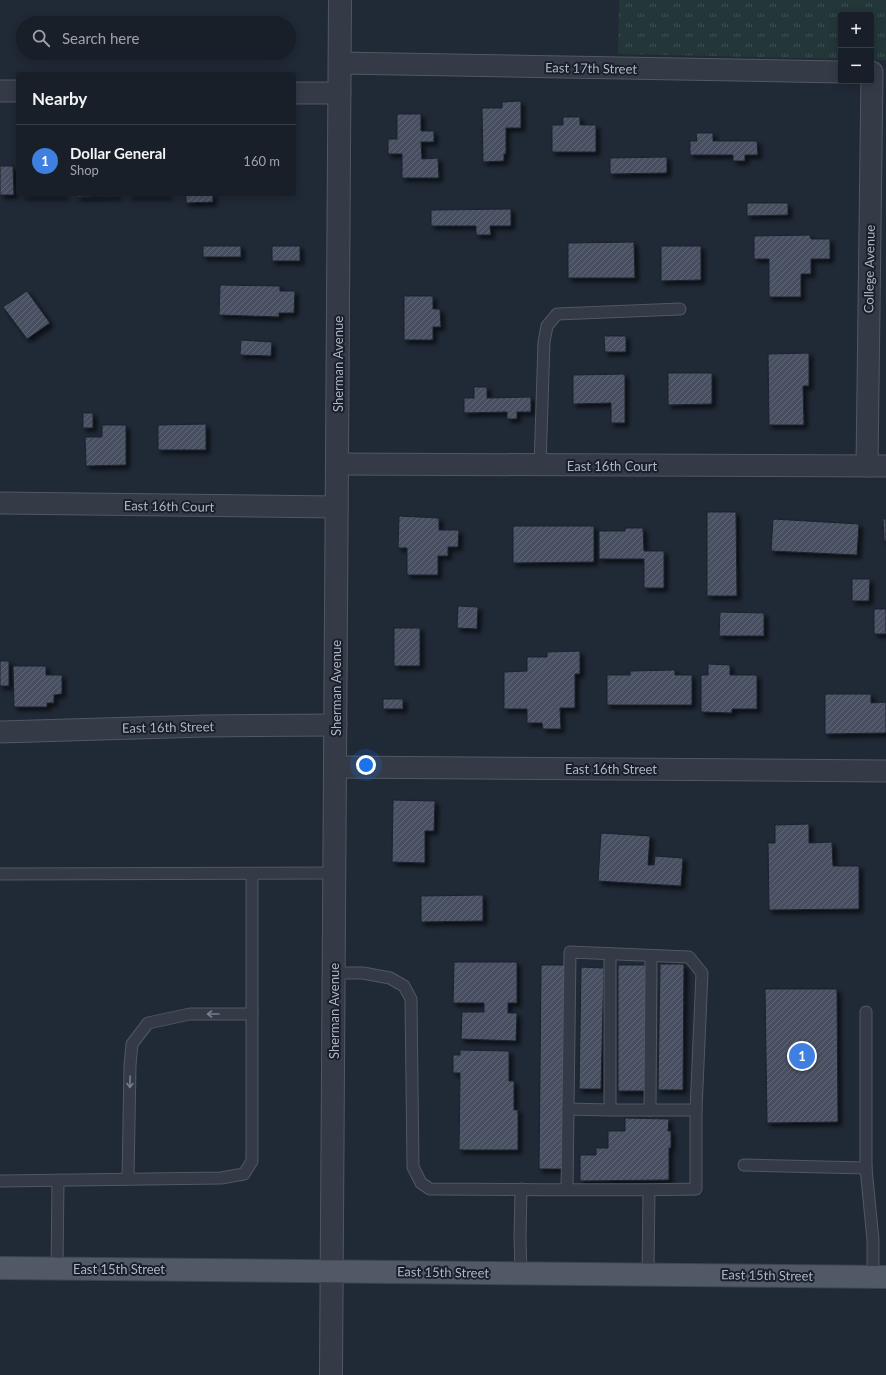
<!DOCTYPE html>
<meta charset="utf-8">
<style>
body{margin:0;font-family:Lato,sans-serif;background:#212730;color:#f1f3f6}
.controls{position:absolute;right:12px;top:12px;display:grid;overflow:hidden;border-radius:4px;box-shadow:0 2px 10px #0003}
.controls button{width:36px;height:36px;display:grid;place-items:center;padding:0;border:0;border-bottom:1px solid #363d45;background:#181f28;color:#f1f3f6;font:20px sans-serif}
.you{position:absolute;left:366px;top:765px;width:14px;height:14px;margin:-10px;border:3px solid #fff;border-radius:50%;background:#1a73e8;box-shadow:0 0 0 6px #1a73e833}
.badge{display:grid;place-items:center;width:26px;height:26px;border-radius:50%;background:#2563eb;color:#fff;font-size:13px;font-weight:700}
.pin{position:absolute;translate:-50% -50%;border:2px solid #fff;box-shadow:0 1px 4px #0006}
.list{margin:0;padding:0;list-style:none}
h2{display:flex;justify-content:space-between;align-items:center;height:52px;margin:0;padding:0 16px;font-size:17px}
h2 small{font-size:13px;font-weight:400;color:#9fa2a8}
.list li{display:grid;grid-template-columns:26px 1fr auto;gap:12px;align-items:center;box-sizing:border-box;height:72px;padding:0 16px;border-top:1px solid #363d45}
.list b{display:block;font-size:15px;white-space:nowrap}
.list p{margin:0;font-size:13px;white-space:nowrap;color:#9fa2a8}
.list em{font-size:13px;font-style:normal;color:#9fa2a8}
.icon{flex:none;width:22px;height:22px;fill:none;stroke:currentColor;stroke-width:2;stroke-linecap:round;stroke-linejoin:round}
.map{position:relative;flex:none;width:886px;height:1375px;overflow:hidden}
.search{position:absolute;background:#181f28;box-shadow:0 2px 10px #0003;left:16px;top:16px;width:280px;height:44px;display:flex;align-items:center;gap:10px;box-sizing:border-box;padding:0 14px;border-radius:22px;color:#9fa2a8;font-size:15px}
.panel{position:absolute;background:#181f28;box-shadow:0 2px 10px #0003;left:16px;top:72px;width:280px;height:124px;border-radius:4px}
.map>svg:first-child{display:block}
.grass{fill:url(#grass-tufts)}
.building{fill:url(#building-hatch);stroke:#1b222d;filter:url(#shadow)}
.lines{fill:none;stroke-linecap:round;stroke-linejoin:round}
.service-casing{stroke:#515864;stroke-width:13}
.minor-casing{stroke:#515864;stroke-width:23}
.tertiary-casing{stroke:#515864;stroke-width:24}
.primary-casing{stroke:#3d4450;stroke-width:24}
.service{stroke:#343b47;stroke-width:11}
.minor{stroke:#343b47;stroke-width:21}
.tertiary{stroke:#343b47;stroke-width:22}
.primary{stroke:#515967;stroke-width:22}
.oneway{stroke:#777e8b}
.labels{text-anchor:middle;stroke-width:4;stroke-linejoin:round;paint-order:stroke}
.street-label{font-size:13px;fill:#aeb5c3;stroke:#19202b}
</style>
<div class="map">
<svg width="886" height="1375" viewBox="0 0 886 1375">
<defs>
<pattern id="grass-tufts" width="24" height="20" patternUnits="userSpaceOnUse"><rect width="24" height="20" fill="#233638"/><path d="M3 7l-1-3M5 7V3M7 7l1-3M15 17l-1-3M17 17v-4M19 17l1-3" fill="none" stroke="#405153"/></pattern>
<pattern id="building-hatch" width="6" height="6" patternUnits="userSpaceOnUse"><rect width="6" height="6" fill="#464f60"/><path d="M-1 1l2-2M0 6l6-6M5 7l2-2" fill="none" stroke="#5e6675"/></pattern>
<filter id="shadow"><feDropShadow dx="3.5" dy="3.5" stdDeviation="2" flood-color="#0009"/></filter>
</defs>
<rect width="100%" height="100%" fill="#202936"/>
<!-- grass -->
<polygon class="grass" points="619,0 886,0 886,60 871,60 871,15 841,15 841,59 618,54"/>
<!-- building -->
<g class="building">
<polygon points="521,101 521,128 506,128 506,154 504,154 504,161 483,162 482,108 502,108 502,102"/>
<polygon points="397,114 421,114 421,131 434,131 434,142 421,142 422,159 438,158 439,178 402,178 402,154 388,154 388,139 397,139"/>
<polygon points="563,117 580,117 580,125 596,125 596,152 552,152 552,125 563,125"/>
<polygon points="696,133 713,133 713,141 757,141 758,155 745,155 745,161 733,161 733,155 690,155 690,141 697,141"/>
<polygon points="667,157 667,173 610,174 610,158"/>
<polygon points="0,166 13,166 14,195 0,195"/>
<rect x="23" y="194" width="41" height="2"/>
<polygon points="77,194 118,194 118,196 77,197"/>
<rect x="128" y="194" width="41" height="2"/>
<polygon points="186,194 213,194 213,202 186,203"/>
<polygon points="747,203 788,203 788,215 747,216"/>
<polygon points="511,209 511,226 490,226 491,235 476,235 476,226 431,226 431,210"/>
<polygon points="810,235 811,239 830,239 830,259 811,259 811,274 801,274 801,297 769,297 769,259 754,259 754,236"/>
<polygon points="634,242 635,278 568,278 568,243"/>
<rect x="203" y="246" width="38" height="11"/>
<rect x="272" y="246" width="28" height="15"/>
<polygon points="661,246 701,246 701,280 661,281"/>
<polygon points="220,285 280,286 280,291 295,291 294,313 279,313 279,317 219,315"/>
<polygon points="27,291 50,323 27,339 3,307"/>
<polygon points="404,296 433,296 433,309 440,309 441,327 433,327 433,340 404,340"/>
<polygon points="604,336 626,336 626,352 605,352"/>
<polygon points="241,340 272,342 271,356 240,355"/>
<polygon points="809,353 809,386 803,386 804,425 769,425 768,354"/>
<polygon points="668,373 712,373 712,404 668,405"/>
<polygon points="625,374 625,423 611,423 611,403 573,404 573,375"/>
<polygon points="474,387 487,387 487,398 531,397 531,412 517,412 517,419 507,419 507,412 464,413 464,398 474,398"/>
<rect x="83" y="413" width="10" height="15"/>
<polygon points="206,424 206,450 158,450 158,425"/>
<polygon points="102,425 126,425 126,465 86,466 85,437 102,437"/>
<polygon points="707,512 736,512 737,596 707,596"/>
<polygon points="399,516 439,518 439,530 459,530 458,547 448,547 448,556 438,556 438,575 407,575 407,548 398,548"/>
<polygon points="773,519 859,524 857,555 771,551"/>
<polygon points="883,519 886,519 886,541 884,541"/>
<polygon points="513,526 594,526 594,562 513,563"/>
<polygon points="625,528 643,528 644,551 664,551 664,588 644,588 644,559 599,559 599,531 625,531"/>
<polygon points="852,579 870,579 869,601 852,601"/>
<polygon points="458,606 478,607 477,629 457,628"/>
<rect x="874" y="609" width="12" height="25"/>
<polygon points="720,612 764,613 764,636 719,636"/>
<rect x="394" y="628" width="26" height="38"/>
<polygon points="580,651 580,674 575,674 575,708 560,708 561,729 543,729 542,723 527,723 527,709 504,709 504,672 527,671 527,657 547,657 547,652"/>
<rect x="0" y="661" width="9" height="25"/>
<polygon points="708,664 730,665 730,675 757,675 757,709 732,709 732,713 701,712 701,675 708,675"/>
<polygon points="13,666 46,666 46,675 62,675 62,694 54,695 54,703 47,703 47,707 14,707"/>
<polygon points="675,670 675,675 692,675 692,705 607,705 607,675 630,675 630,671"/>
<polygon points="825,694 871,694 871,703 886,702 886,733 825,734"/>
<rect x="383" y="699" width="20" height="10"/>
<polygon points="393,800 435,801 434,831 425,831 425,863 392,862"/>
<polygon points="809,824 809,843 832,842 833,866 859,866 859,909 769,910 768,843 775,843 775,825"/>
<polygon points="601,833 650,836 648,865 654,865 655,856 683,858 681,886 598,881"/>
<polygon points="483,895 483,921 421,922 421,896"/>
<polygon points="454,962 517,962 517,1003 508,1003 508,1013 517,1013 516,1041 461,1039 462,1012 484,1012 484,1003 453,1003"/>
<polygon points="660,964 684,964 683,1090 658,1090"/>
<polygon points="541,965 565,965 563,1169 539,1169"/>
<rect x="618" y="965" width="28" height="126"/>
<polygon points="581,967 604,968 601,1089 579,1089"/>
<polygon points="765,989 837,989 838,1122 767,1123"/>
<polygon points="460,1050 509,1051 509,1081 514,1081 514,1110 518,1110 518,1150 459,1150 460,1073 453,1073 453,1055 460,1055"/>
<polygon points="625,1118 669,1119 668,1131 671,1131 671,1148 669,1148 669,1180 580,1181 580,1155 596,1155 596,1148 608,1148 608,1131 625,1131"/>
</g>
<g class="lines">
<!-- service casing -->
<g class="service-casing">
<g id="service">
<polyline points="540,466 544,342 547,326 557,314 680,309"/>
<polyline points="0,874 334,873"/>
<path d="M334 973H363L390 978 404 986 411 999 413 1167 421 1183 430 1189C518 1189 607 1191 696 1189V1110L702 973 689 957 570 952 567 1190"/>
<polyline points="866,1012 866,1168 873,1240 873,1276"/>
<polyline points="568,1109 610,1110 610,954"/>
<polyline points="610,1110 696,1110"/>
<polyline points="650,1110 651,956"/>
<polyline points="744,1165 866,1168"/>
<polyline points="128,1179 130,1065 132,1044 148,1023 190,1014 252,1014"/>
<polyline points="0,1181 221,1178 244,1174 252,1161 252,874"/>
<polyline points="57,1269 58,1180"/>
<polyline points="521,1273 520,1238 521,1189"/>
<polyline points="648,1274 649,1190"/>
</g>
</g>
<!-- minor casing -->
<g class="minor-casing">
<g id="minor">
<polyline points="340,63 841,72"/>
<polyline points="0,91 18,91"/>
<polyline points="294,93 340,93"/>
<polyline points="337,464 886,466"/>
<polyline points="867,466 872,72"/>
<polyline points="0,503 337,507"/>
<polyline points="0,732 204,726 336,725"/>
<polyline points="335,767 886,771"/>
</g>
</g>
<!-- tertiary casing -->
<g class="tertiary-casing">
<polyline id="tertiary" points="331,1375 340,0"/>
</g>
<!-- primary casing -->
<g class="primary-casing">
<polyline id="primary" points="0,1268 886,1277"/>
</g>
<!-- service -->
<use href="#service" class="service"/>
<!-- minor -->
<use href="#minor" class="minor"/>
<!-- tertiary -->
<use href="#tertiary" class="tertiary"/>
<!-- primary -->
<use href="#primary" class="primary"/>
</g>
<!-- one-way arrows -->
<defs><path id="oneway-shaft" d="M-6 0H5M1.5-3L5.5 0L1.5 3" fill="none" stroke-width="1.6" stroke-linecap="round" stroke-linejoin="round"/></defs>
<g class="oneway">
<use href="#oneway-shaft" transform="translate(213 1014) rotate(-180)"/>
<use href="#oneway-shaft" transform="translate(130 1082) rotate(91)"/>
</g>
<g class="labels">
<!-- street labels -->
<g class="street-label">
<text transform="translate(591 68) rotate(1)" y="5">East 17th Street</text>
<text transform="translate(869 269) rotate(-89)" y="5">College Avenue</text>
<text transform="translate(338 364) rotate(-90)" y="5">Sherman Avenue</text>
<text x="612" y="471">East 16th Court</text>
<text transform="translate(169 506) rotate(1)" y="5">East 16th Court</text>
<text transform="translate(336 688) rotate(-90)" y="5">Sherman Avenue</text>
<text transform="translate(168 727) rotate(-1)" y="5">East 16th Street</text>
<text x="611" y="774">East 16th Street</text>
<text transform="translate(334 1011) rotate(-90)" y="5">Sherman Avenue</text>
<text x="119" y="1274">East 15th Street</text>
<text transform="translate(443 1272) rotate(1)" y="5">East 15th Street</text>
<text transform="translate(767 1275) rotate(1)" y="5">East 15th Street</text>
</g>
</g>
</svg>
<div class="controls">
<button>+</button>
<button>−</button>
</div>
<div class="you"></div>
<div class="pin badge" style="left:802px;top:1056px;background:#3f7fe0">1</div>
<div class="search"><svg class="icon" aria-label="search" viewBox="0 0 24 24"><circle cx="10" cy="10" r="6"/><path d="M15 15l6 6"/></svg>Search here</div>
<section class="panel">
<h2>Nearby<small></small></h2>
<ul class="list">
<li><span class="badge" style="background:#3f7fe0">1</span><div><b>Dollar General</b><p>Shop</p></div><em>160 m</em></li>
</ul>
</section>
</div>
